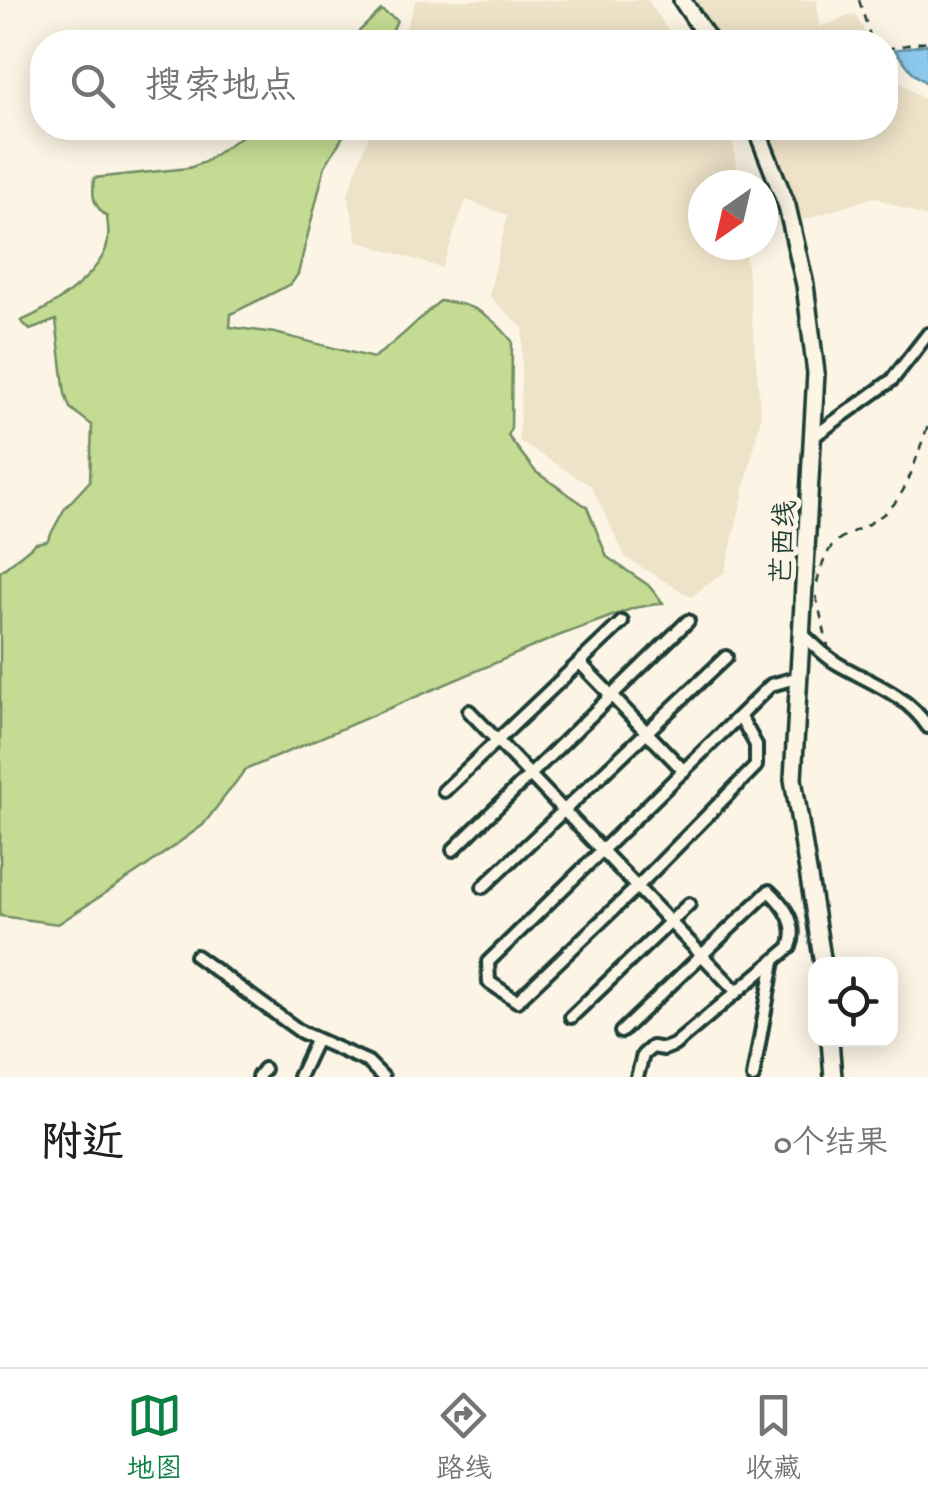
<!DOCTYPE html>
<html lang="zh">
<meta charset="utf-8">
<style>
body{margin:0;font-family:"Gochi Hand","LXGW WenKai TC",sans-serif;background:#f2f2f2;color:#202124}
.controls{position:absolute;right:30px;bottom:30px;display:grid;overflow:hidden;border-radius:20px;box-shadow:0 5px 25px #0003}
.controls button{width:90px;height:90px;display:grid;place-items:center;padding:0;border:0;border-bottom:2px solid #e0e0e0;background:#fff;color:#202124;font:50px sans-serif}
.compass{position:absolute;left:688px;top:170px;width:90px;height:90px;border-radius:50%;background:#fff;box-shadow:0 5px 25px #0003;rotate:214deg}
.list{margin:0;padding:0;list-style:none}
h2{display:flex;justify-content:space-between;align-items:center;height:130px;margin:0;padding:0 40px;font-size:42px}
h2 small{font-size:32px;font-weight:400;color:#757577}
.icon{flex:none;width:55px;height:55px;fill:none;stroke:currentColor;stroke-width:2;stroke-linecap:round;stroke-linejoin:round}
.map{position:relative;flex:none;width:928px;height:1077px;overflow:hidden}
.search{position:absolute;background:#fff;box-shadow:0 5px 25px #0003;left:30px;right:30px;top:30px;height:110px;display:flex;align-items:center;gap:25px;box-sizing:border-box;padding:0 35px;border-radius:40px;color:#757577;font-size:38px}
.sheet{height:290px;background:#fff}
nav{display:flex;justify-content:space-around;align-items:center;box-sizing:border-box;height:140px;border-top:2px solid #e0e0e0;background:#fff;font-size:28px;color:#757577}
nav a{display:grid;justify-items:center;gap:5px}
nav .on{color:#0b8043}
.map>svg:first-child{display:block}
.built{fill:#eee2c8}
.green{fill:#c3db92;stroke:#718c63;stroke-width:2.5}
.water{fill:#8cc9ec;stroke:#6091a2;stroke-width:2.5}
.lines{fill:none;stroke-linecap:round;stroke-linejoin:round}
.minor-casing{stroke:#1f3d34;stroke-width:18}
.secondary-casing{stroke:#1f3d34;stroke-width:22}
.path{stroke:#1f3d34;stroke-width:2.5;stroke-dasharray:8 8;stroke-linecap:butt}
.minor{stroke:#fcf5e5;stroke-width:10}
.secondary{stroke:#fcf5e5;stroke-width:15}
.labels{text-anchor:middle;stroke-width:10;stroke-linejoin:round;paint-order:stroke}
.street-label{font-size:28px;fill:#1f3d34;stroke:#fcf5e5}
</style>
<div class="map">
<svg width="928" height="1077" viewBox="0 0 928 1077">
<rect width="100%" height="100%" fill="#fcf5e5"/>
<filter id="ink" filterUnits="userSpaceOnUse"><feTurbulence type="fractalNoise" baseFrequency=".01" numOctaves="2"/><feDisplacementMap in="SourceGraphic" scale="20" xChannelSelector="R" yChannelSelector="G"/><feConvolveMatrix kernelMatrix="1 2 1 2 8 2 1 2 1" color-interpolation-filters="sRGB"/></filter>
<g filter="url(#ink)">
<!-- built -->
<g class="built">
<polygon points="416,0 648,0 676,42 401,42"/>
<polygon points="692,0 817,0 820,27 855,14 870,42 720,42"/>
<polygon points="886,71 928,103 928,218 874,197 803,220 767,128 886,128"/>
<polygon points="371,128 731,128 739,185 703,185 703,245 745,245 761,417 725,572 691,597 626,558 591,486 519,441 523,328 489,296 507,215 466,200 442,268 357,241 348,194"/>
</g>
<!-- green -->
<g class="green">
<polygon points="381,10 397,20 388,42 348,42"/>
<path d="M253 128H348L325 166 298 274 291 284 231 314 230 327 275 333 373 358C398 342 417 320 440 301 474 303 491 315 512 341L511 428 508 436 536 472 587 507 607 557 648 585 663 603 634 608 558 636 245 770 203 825 141 870 58 924 0 916V572L36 543 47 541 65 508 90 481 92 425 70 408 65 394 56 320 30 330 21 321C50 309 94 279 106 249 110 238 108 227 107 217 92 204 92 196 94 178L189 168 205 162Z"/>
</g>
<!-- water -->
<polygon class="water" points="928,44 928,84 914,74 895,50"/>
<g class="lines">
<!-- minor casing -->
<g class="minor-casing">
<g id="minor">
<polyline points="813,437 892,380 928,334"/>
<path d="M801 633C813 643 824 656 838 664 871 683 906 694 928 727"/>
<polyline points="580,663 684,771"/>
<polyline points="469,711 737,992"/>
<polyline points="740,716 756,745 756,766 637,887 517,1001 489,982 488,962 771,685 799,677"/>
<polyline points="444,791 622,622"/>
<polyline points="453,850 688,621"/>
<polyline points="483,887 726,657"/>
<polyline points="196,956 301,1032 368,1062 383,1077"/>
<polyline points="571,1017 689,904"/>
<path d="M621 1032 769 891C785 906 799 925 790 947L674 1045 664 1049 652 1047 643 1055 637 1077"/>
<polyline points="258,1077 264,1069"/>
<polyline points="299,1077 316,1041"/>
<polyline points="753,1077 774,961"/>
</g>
</g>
<!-- secondary casing -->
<g class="secondary-casing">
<g id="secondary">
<polyline points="682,0 710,42"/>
<polyline points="756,128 787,206 805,285 816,373 793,779 823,964"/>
<polyline points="830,1040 833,1077"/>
</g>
</g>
<!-- path -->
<g class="path">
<polyline points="859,0 872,42"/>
<polyline points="886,49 928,41"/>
<path d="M817 583C831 525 847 543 886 512 909 493 917 453 928 426"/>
<polyline points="816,596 828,646"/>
</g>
<!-- minor -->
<use href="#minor" class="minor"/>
<!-- secondary -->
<use href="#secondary" class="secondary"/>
</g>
</g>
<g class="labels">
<!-- street labels -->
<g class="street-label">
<text transform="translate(782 542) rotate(-87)" y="10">芒西线</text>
</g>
</g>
</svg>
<div class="controls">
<button><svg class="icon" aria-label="locate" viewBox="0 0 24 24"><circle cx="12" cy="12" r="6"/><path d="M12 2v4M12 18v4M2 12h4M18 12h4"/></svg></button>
</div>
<svg class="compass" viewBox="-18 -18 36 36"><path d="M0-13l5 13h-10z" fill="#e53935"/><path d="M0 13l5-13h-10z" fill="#757577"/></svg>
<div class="search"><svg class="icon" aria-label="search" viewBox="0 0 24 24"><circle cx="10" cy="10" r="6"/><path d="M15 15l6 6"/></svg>搜索地点</div>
</div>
<section class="sheet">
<h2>附近<small>0个结果</small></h2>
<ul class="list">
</ul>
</section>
<nav>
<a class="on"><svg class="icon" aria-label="map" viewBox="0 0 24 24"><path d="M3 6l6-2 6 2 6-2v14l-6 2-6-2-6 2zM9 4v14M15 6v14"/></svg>地图</a>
<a><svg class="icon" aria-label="directions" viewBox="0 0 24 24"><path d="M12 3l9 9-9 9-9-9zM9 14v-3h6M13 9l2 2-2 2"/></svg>路线</a>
<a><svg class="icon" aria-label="saved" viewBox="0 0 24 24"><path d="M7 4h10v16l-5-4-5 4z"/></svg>收藏</a>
</nav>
